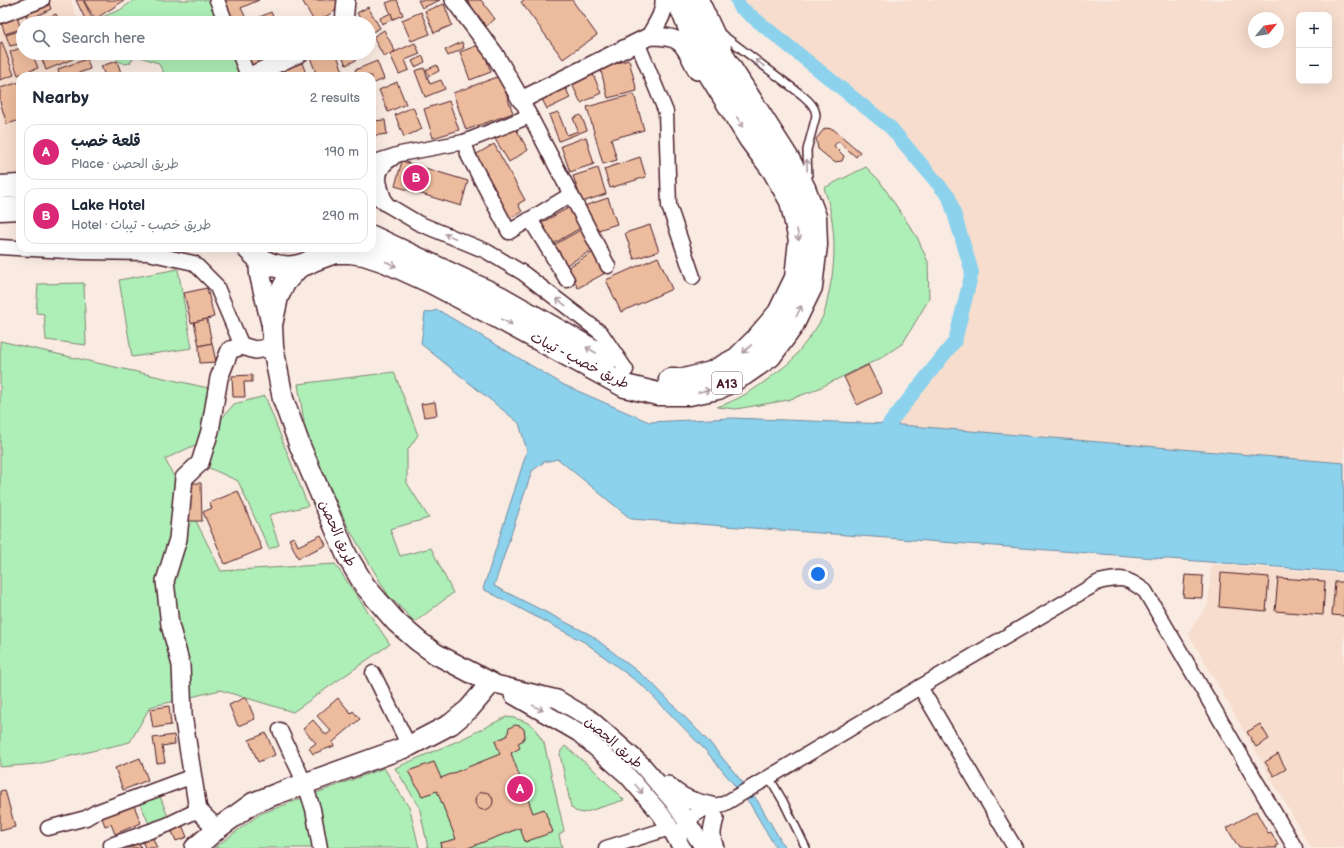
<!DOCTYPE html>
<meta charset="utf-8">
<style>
body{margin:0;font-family:"Balsamiq Sans","Playpen Sans Arabic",sans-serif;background:#f2f2f3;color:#1f2937}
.controls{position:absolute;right:12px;top:12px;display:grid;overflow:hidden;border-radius:8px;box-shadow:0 4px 16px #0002}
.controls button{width:36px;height:36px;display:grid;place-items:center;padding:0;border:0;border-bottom:1px solid #e0e1e3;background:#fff;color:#1f2937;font:20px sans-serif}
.compass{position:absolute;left:1248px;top:12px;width:36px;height:36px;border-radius:50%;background:#fff;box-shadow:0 4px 16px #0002;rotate:60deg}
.you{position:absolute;left:818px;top:574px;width:14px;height:14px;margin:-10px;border:3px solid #fff;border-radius:50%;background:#1a73e8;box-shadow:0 0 0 6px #1a73e833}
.badge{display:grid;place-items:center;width:26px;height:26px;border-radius:50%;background:#db2777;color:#fff;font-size:13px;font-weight:700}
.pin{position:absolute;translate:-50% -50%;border:2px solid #fff;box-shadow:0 1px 4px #0006}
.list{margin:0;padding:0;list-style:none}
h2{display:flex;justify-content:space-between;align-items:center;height:52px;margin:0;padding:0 16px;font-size:17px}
h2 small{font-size:13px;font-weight:400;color:#747a83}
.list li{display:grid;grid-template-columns:26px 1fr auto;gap:12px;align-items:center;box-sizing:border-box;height:56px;margin:0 8px 8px;padding:0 8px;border:1px solid #e0e1e3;border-radius:12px}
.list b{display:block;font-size:15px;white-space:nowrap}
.list p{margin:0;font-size:13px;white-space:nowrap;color:#747a83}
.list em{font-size:13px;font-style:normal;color:#747a83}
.icon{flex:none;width:22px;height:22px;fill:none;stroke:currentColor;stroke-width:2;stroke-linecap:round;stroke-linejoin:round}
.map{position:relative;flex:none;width:1344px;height:848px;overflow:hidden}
.search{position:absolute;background:#fff;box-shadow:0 4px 16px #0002;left:16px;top:16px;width:360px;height:44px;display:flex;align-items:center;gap:10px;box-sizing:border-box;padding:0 14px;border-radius:22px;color:#747a83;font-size:15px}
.panel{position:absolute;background:#fff;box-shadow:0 4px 16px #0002;left:16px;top:72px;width:360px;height:180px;border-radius:12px}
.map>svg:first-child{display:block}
.built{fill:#f6ddcd;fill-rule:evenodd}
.green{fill:#aeeeb7;stroke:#7c8671}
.water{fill:#8cd2ed;stroke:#728a9f}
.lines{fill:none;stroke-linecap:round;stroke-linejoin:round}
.canal{stroke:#8cd2ed;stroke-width:14}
.building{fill:#edbb9d;stroke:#4a1f2b}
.service-casing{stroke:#4a1f2b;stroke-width:10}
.minor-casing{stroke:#4a1f2b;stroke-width:17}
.tertiary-casing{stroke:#4a1f2b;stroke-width:20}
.secondary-casing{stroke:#4a1f2b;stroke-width:23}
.trunk-casing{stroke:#4a1f2b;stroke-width:25}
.service{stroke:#fff;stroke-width:7}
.minor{stroke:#fff;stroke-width:14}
.tertiary{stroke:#fff;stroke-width:17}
.secondary{stroke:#fff;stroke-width:20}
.trunk{stroke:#fff;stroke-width:22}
.oneway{stroke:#ae9aa0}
.labels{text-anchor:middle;stroke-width:3;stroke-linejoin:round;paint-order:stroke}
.shield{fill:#fff;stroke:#80626b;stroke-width:1}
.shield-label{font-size:13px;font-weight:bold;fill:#4a1f2b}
.street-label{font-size:14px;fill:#4a1f2b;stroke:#fff}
</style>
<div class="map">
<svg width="1344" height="848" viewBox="0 0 1344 848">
<rect width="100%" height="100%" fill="#faebe2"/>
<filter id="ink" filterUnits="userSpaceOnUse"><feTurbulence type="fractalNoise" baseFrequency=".025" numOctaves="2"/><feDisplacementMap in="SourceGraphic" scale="8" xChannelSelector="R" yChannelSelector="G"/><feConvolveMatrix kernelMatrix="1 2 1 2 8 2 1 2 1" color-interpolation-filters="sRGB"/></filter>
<g filter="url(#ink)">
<!-- built -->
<g class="built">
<polygon points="0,0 71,0 78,23 23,23 23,53 89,53 85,76 20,76 20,173 0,174"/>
<path d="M737 0H1344V463L889 424 955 341 972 272 949 197 891 128 740 7ZM1299 15H1329V81H1299ZM1254 18H1278V42H1254Z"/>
<polygon points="1211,564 1344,574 1344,848 1311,848 1188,633 1208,605"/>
</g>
<!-- green -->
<g class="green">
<polygon points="134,0 211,0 221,23 99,23 102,17 120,10"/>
<polygon points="110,53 231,53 232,57 244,75 166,76 158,63 138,56 133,58 130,63 125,64 120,62"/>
<path d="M866 167 879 180 917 237 928 262 929 299 903 343 881 358 813 391 788 400 736 409 717 407C736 401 756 389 772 376 779 370 790 364 795 356 805 343 817 329 824 314 826 308 827 302 828 296 837 261 836 222 824 188Z"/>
<polygon points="178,269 192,348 132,357 119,280"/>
<polygon points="84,283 86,345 46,340 44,314 36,313 38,284"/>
<polygon points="0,341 208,388 206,440 165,459 221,571 335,564 390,644 293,712 220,690 150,707 130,742 37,764 0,767"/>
<polygon points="394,372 418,435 407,451 407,483 429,518 390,529 400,556 431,548 453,593 415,622 388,595 348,527 306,435 298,384"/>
<polygon points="265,396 308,506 269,515 279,545 269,549 238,481 207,467 215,426 234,404"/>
<polygon points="506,717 514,718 524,721 533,726 544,743 563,826 564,831 559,835 562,848 428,848 419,806 395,768 462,739"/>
<polygon points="565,746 594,770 624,800 583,813 575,811 571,807 560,754 561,751"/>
<polygon points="384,768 410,809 419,848 214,848 260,814"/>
<polygon points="160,796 168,817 149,824 140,803"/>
</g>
<!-- water -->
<polygon class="water" points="438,310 564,385 649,422 732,418 889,424 1344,463 1344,572 631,519 558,459 544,462 532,471 494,586 591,635 651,682 711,744 757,800 785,848 776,848 750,804 706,751 644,687 586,643 483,589 527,451 519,423 421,344 425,313"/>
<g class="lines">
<!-- canal -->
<polyline class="canal" points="737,0 740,7 891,128 949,197 972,272 955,341 889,424"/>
</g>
<!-- building -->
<g class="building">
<polygon points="76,0 83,0 93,20 87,23"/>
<polygon points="87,0 125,0 95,19 84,1"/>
<polygon points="223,0 259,0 241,8 246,18 236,23 233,23"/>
<polygon points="302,0 338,0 339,1 335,11 315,23"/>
<polygon points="394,0 397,0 403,15 393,19 386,3"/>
<polygon points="418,0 440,0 422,8"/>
<polygon points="467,0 481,0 495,19 486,26"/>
<polygon points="524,0 572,0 597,35 563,59 521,2"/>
<polygon points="49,3 51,9 28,20 26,14"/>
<polygon points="444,4 452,25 434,33 425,11"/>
<polygon points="368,7 380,28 369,34 369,23 363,23 357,13"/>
<polygon points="271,12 276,23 262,23 261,21 256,23 249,23 249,22"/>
<polygon points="421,12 430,34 411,41 402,20"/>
<polygon points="391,13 393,19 382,24 380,18"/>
<polygon points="56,14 59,23 34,23"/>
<polygon points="17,17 21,29 5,34 1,22"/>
<polygon points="22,30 23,43 10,46 6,35"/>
<polygon points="384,30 395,51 384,57 373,37"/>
<polygon points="2,42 14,75 0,80 0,43"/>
<polygon points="462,42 464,48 448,56 445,50"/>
<polygon points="415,43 420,54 405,60 409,70 399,74 390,54"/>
<polygon points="481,44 491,72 470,80 460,52"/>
<polygon points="23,47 23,53 32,53 38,68 18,75 10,52"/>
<polygon points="40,53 71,53 73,59 46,70"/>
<polygon points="244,53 280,53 250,67"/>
<polygon points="319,53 336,53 343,71 331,76 317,76 310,57"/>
<polygon points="341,53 353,53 356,60 346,65"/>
<polygon points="423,56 425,62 415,67 412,61"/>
<polygon points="87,59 90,69 76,74 77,76 60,76 58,69"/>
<polygon points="629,60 637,91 608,98 600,67"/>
<polygon points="117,61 121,73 105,76 101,66"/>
<polygon points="377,61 384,79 372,84 372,76 357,76 355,70"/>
<polygon points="302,63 307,76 285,76 282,70"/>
<polygon points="437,65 439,71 429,76 426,70"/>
<polygon points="424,68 430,84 441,80 445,89 425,97 415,71"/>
<polygon points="592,72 601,93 581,103 571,82"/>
<polygon points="500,76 513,113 466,130 453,93"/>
<polygon points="20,82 20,120 7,124 0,102 0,88"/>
<polygon points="397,82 406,104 388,112 379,90"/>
<polygon points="564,84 570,98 547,109 540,95"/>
<polygon points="634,94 644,130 611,139 617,160 603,164 587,107"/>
<polygon points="449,101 459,130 433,138 424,109"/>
<polygon points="413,107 422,129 404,137 395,115"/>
<polygon points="558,112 567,135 578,131 573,118 581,115 587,130 559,141 549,115"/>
<polygon points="385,120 387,134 372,136 372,121"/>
<polygon points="515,127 528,150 509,162 495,139"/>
<polygon points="825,128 833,129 860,152 856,157 838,141 834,146 844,156 842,161 834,162 818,149 816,139"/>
<polygon points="586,137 594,164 570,172 561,146"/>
<polygon points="494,144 525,200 518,204 522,212 510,218 475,155"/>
<polygon points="640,157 646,177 610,188 604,169"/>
<polygon points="402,161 468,181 461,206 395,186"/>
<polygon points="598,168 606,194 582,202 573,176"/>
<polygon points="608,198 617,224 592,232 584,206"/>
<polygon points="570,207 582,227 553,244 541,223"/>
<polygon points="650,225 659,251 634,259 625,233"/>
<polygon points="582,229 594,249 565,266 554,245"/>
<polygon points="595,251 607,272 578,288 567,268"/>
<polygon points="658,257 672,289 621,312 606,280"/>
<polygon points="207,288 214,317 191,323 184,293"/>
<polygon points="207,319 212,343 199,346 194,322"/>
<polygon points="212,343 216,362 200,363 199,346"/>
<polygon points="868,365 882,393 857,405 844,377"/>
<polygon points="252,375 252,382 244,382 245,397 233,397 232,376"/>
<polygon points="435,402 437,415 424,417 421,404"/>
<polygon points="188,483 201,483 202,521 189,521"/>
<polygon points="238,491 262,549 225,564 203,512 212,508 209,503"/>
<polygon points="321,535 326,545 298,558 289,539 294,537 298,546"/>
<polygon points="1221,573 1269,577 1266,611 1219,607"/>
<polygon points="1185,575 1203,576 1202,598 1183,597"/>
<polygon points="1278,578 1325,581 1323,615 1275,611"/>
<polygon points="1335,582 1344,582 1344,616 1332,615"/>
<polygon points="246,697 255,719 238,726 229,705"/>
<polygon points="338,698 351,713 353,711 360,719 333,742 334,746 313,754 309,748 316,743 303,729 313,720 326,735 331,731 317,716"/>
<polygon points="169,706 171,725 153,728 150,709"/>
<polygon points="1260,724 1269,739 1256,747 1247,732"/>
<polygon points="515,725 520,726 524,729 525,736 522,741 518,743 520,748 511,753 533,813 544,809 553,832 525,842 520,828 468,848 441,848 440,843 456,839 437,791 422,796 408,771 434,762 441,778 500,754 495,741 507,736 509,728"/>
<polygon points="266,733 275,755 258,762 249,740"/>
<polygon points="174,735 175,744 162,746 165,762 157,763 153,738"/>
<polygon points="1278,754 1286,769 1274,776 1265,762"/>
<polygon points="140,758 148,780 123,790 115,768"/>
<polygon points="5,790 15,827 0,831 0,791"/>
<circle cx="484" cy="801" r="9"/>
<polygon points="133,803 141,823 115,834 111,824 105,826 101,815"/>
<polygon points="1256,811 1268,833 1271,832 1278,845 1276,846 1277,848 1239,848 1227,828"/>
<polygon points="182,825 187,837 176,841 171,829"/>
<polygon points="151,834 157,848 145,848 141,838"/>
<polygon points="139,842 141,848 124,848"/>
</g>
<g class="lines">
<!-- service casing -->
<g class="service-casing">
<g id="service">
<path d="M719 32 802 95C809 101 816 107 816 116L807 150 808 180"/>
<polyline points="769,777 783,801 806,848"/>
</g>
</g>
<!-- minor casing -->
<g class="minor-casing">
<g id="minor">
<polyline points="217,0 226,23"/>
<polyline points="0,16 42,0"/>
<polyline points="637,42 666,112 669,206 693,277"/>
<polyline points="239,53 248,76"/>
<polyline points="530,116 608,266"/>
<polyline points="464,142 469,157 509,232 570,195"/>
<polyline points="372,163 400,154 464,142 530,116 521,100"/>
<polyline points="372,193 386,204 418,223 486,251 523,273 601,333 626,370"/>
<path d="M386 204C379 185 372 170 393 158"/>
<polyline points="530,219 567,280"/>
<polyline points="0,247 83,252 148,253 194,263 216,285 242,346"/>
<polyline points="373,673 409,746"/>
<polyline points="920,687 1015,848"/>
<polyline points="280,730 305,784 313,809 320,848"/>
<polyline points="48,828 86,818 96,812 193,776"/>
<path d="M678 843C684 818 700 807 724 804L920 687 1099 582C1122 577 1126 577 1145 591L1295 848"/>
<polyline points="111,845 167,825 198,810"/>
<polyline points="606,848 670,828"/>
</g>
</g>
<!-- tertiary casing -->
<g class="tertiary-casing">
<g id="tertiary">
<path d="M454 0 494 53 521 100 650 36C683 36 683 43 697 71"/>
<polyline points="344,23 346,0"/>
<path d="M650 36C656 25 665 13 664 0"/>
<polyline points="250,76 300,53"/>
<polyline points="491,683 557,699 589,718 642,765 674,802 704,848"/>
<polyline points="513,695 579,733 627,775 660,813 670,828 682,848"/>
<path d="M668 785C680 798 694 802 712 806"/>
<path d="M715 818C712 829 710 837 715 848"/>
<polyline points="217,829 198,810 183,715 181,665 170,625 165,581 178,539 184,478 200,463 210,431 219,378 230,350 242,346 255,350 273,347"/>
</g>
</g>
<!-- secondary casing -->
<g class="secondary-casing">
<g id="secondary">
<polyline points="259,259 260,275 271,321"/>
<polyline points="195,848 217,829 253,803 276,794 409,746 451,724 469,709 491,683 436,654 418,641 396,622 365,586 347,556 300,446 283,399 273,347 272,325 278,297 285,283 300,266"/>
</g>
</g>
<!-- trunk casing -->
<g class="trunk-casing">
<g id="trunk">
<polyline points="0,187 20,186"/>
<polyline points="0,209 20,208"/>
<polyline points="372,237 501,298 608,359"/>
<path d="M248 248C264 267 291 274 313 260 317 257 321 252 324 249"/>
<polyline points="313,260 335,252 350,252 364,254 385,261 431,282 496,316 625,386 658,394 689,394 718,388 744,374 770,356 792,326 811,287 816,245 815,217 804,188 788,159 725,60 697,0"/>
<polyline points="670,380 684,380 711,373 737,359 756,340 779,313 796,278 800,240 791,201 774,171 750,139 706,68 678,0"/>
</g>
</g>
<!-- service -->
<use href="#service" class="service"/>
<!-- minor -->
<use href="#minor" class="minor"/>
<!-- tertiary -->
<use href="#tertiary" class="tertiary"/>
<!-- secondary -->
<use href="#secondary" class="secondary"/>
<!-- trunk -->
<use href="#trunk" class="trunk"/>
</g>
<!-- one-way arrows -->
<defs><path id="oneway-shaft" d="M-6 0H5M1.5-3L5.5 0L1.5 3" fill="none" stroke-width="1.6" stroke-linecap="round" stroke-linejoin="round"/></defs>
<g class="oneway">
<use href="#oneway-shaft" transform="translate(760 63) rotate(-143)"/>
<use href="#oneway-shaft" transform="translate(740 122) rotate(58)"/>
<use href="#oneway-shaft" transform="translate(807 165) rotate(-92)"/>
<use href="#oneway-shaft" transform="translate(798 235) rotate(81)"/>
<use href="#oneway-shaft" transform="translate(450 236) rotate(-158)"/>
<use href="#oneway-shaft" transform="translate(391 264) rotate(25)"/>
<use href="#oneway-shaft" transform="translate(561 302) rotate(-142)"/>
<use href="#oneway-shaft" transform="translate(799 311) rotate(-64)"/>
<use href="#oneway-shaft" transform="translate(507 322) rotate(28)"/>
<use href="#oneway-shaft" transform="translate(747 349) rotate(136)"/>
<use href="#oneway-shaft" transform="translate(591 350) rotate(-150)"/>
<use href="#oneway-shaft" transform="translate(704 391) rotate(-12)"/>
<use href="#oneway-shaft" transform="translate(538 708) rotate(28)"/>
<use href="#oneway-shaft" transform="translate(639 789) rotate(49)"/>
</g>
</g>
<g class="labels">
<!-- shield labels -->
<rect class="shield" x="712" y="372" width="30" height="22" rx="3"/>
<g class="shield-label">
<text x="727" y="388">A13</text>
</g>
<!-- street labels -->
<g class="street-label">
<text transform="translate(580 360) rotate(27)" y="5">طريق خصب - تيبات</text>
<text transform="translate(338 533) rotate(66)" y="5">طريق الحصن</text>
<text transform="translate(614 742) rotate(41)" y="5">طريق الحصن</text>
</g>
</g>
</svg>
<div class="controls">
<button>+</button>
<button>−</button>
</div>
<svg class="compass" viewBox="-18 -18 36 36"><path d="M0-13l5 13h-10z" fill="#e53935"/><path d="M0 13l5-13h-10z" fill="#747a83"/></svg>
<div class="you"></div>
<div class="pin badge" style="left:520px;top:789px">A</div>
<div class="pin badge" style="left:416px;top:178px">B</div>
<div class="search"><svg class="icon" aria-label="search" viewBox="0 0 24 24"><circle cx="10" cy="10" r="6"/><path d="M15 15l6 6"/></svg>Search here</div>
<section class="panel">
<h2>Nearby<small>2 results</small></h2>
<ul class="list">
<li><span class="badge">A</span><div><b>قلعة خصب</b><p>Place · طريق الحصن</p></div><em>190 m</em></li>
<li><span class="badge">B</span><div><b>Lake Hotel</b><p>Hotel · طريق خصب - تيبات</p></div><em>290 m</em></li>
</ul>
</section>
</div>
